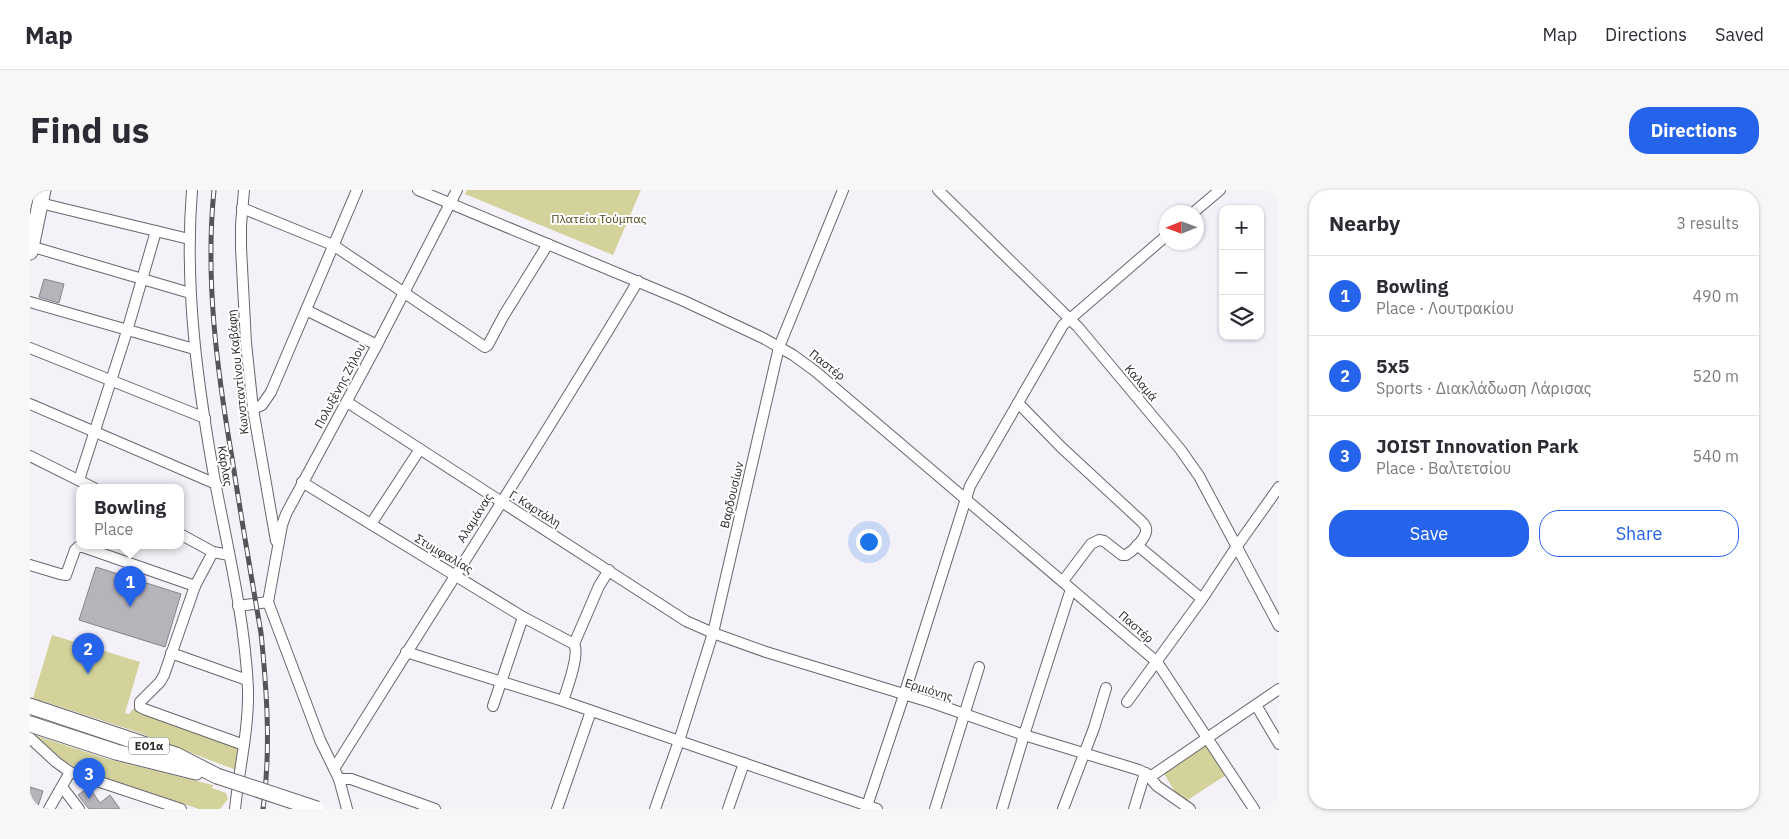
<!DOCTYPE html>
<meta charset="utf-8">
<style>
body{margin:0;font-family:"IBM Plex Sans",sans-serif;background:#f7f7f7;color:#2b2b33}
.controls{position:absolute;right:15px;top:15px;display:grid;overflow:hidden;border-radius:10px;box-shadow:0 1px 4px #0004}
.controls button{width:45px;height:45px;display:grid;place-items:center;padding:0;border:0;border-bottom:1px solid #e1e1e2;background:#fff;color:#2b2b33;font:25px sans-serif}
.compass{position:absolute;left:1129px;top:15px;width:45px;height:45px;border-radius:50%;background:#fff;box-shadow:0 1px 4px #0004;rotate:269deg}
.you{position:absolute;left:838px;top:351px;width:18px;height:18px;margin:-12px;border:4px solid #fff;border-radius:50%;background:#1a73e8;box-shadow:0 0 0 8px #1a73e833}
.badge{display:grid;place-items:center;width:32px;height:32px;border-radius:50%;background:#2563eb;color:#fff;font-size:16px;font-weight:700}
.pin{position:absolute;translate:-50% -41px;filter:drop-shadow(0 1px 2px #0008)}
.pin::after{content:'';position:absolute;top:26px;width:18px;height:15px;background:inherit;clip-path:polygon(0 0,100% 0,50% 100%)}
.popup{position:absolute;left:46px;top:294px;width:108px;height:65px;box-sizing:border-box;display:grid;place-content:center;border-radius:10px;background:#fff;filter:drop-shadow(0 1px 4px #0005);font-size:16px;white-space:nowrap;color:#7c7c81}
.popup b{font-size:19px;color:#2b2b33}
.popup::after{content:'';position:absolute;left:50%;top:100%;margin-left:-10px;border:10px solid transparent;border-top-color:#fff}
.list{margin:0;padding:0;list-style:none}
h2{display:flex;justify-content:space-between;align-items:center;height:65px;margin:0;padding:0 20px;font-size:21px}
h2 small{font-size:16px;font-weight:400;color:#7c7c81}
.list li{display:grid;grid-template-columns:32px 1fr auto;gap:15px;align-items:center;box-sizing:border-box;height:80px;padding:0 20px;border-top:1px solid #e1e1e2}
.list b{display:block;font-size:19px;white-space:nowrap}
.list p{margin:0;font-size:16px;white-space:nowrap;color:#7c7c81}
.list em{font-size:16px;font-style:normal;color:#7c7c81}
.actions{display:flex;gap:10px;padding:15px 20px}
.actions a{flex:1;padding:11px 0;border:1px solid #2563eb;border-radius:20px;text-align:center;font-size:18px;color:#2563eb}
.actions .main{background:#2563eb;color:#fff}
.icon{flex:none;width:28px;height:28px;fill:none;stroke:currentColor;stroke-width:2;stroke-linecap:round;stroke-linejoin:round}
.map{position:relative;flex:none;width:1249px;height:619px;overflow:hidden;border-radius:20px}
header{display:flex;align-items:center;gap:30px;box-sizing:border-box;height:70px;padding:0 25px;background:#fff;border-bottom:1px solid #e1e1e2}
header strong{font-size:24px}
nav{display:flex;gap:28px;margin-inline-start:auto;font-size:18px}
.intro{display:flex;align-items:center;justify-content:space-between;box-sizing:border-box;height:120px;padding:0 30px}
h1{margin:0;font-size:35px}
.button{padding:12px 22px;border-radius:20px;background:#2563eb;color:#fff;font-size:18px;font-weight:700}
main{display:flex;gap:30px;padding:0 30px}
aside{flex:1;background:#fff;border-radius:20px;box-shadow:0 1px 4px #0004}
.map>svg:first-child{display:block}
.green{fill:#d4d29b}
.building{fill:#b6b4bb;stroke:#87858b}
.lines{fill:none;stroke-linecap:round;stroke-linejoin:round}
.street-casing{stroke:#68666c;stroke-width:12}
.primary-casing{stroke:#68666c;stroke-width:17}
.street{stroke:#fff;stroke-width:10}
.primary{stroke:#fff;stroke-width:15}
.rail-casing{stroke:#555457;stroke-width:5}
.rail{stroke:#fff;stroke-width:3;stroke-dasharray:9;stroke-linecap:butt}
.primary-bridge-casing{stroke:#68666c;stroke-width:17;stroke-linecap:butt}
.primary-bridge{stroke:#fff;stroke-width:15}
.labels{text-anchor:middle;stroke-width:4;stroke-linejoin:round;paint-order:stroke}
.shield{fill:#fff;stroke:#68686a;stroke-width:1}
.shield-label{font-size:11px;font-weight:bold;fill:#28272a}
.park-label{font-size:12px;fill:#4a4716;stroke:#fff}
.street-label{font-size:12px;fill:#28272a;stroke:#fff}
</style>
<header>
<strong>Map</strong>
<nav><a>Map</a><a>Directions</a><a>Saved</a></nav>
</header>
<div class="intro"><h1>Find us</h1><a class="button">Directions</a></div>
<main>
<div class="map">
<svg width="1249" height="619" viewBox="0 0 1249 619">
<rect width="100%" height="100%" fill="#f4f1f8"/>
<!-- green -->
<g class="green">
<polygon points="437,0 611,0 583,65 435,4"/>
<polygon points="22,445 110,472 95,523 99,524 103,519 205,555 209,558 206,580 104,541 3,508"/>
<polygon points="7,546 78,569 183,595 182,598 196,603 198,609 190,619 169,619 48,579 33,570 5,547"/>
<polygon points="1176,554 1196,585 1156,611 1145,602 1133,582"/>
</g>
<!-- building -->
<g class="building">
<polygon points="14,89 34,94 29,113 9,107"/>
<polygon points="66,377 151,404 135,457 49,430"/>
<polygon points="0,597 13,601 7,619 0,619"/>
<polygon points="59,597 70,613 80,605 90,619 59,619 48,605"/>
</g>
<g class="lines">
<!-- street casing -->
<g class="street-casing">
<g id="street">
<path d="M162 0C154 100 168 198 186 297 199 364 215 431 218 499 219 539 209 579 205 619"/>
<polyline points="214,0 211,35 211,58 216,153 223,219 246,351"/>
<polyline points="388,0 654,111 733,148 763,165 785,181 1127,472 1224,619"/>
<polyline points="908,0 1048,137 1150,259 1169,286 1249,436"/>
<polyline points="10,13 159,49"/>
<polyline points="212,18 303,55 455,157 458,155 474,125 518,54"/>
<polyline points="1164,22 1190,0"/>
<polyline points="0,56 160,103"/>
<polyline points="0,112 164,159"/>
<polyline points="276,120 347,155"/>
<polyline points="0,158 175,228"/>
<polyline points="317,212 656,431 683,443 736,462 903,513 994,545 1109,580 1115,583 1104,619"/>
<path d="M988 213 1031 257 1111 331C1114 334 1117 337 1116 342 1114 350 1103 361 1096 365H1092L1074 351 1069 350 1061 354 1033 391"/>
<polyline points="0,214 186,294"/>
<polyline points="223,219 232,215 241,202 327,0"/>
<polyline points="0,266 64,298"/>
<polyline points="49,290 97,141 126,41"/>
<polyline points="272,292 493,427 544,454"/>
<polyline points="341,334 390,259"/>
<polyline points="150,344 183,362 199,365"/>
<polyline points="1107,355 1172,409"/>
<polyline points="183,362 165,396 134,485 130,492 110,512 110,517 114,519 214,555"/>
<polyline points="0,375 30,384 36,385 45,360 48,357 53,357 165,396"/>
<polyline points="238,412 252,335 256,324 347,155 427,0"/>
<polyline points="208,416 238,412 290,550 309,589 317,619"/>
<polyline points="544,454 569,396 579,380"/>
<polyline points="376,462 533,511 847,619"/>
<polyline points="141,463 217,490"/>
<path d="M533 511C537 499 550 464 544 454"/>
<polyline points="1097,512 1172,409 1207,356 1249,297"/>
<polyline points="1226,515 1249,554"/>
<polyline points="463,516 493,427"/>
<polyline points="0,548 26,572 40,582 151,619"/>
<path d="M304 579C405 416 510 255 608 91"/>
<polyline points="1116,583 1127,596 1160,619"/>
<polyline points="1120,587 1249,499"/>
<polyline points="309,589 321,589 405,619"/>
<polyline points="32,597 49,619"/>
<polyline points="837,616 874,505 940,296 1033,135 1136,46"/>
<polyline points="19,619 40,582"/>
<polyline points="527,619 561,521"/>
<polyline points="625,619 649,551 683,443 749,157 813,0"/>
<polyline points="698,619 714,573"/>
<polyline points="905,619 949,477"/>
<polyline points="972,619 994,545 1041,399"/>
<polyline points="1033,619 1064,538 1076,498"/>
</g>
</g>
<!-- primary casing -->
<g class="primary-casing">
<g id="primary">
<polyline points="0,62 13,0"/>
<polyline points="0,516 146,565 187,586"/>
<polyline points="0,534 86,562 166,582"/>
</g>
</g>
<!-- street -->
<use href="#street" class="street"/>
<!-- primary -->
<use href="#primary" class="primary"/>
<!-- rail casing -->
<g class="rail-casing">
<path id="rail" d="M184 0C175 89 187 180 202 268 211 326 221 385 231 443 237 502 241 561 233 619"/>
</g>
<!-- rail -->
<use href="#rail" class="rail"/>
<!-- primary-bridge casing -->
<g class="primary-bridge-casing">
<polyline id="primary-bridge" points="187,586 287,619"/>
</g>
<!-- primary-bridge -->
<use href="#primary-bridge" class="primary-bridge"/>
</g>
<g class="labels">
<!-- shield labels -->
<rect class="shield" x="99" y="547.5" width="40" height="17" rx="4"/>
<g class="shield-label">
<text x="119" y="560">ΕΟ1α</text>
</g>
<!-- park labels -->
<g class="park-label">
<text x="569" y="33">Πλατεία Τούμπας</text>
</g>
<!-- street labels -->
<g class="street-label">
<text transform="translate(797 175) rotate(38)" y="4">Παστέρ</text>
<text transform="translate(208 182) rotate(-96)" y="4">Κωνσταντίνου Καβάφη</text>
<text transform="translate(1111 193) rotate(50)" y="4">Καλαμά</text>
<text transform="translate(310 196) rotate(-62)" y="4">Πολυξένης Ζήλου</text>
<text transform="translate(195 276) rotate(80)" y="4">Κάρλας</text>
<text transform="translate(702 305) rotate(-77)" y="4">Βαρδουσίων</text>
<text transform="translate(505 319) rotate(32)" y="4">Γ. Καρτάλη</text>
<text transform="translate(445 328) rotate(-58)" y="4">Αλαμάνας</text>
<text transform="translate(414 364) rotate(31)" y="4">Στυμφαλίας</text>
<text transform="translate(1106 437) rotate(41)" y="4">Παστέρ</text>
<text transform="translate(899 500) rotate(17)" y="4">Ερμιόνης</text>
</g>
</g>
</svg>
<div class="controls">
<button>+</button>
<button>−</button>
<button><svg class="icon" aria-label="layers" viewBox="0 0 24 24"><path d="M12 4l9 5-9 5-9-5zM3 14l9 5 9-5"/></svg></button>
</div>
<svg class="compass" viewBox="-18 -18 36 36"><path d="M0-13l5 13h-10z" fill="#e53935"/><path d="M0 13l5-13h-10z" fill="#7c7c81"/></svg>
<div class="you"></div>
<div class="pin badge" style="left:100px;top:417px">1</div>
<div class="popup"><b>Bowling</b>Place</div>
<div class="pin badge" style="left:58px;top:484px">2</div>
<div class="pin badge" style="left:59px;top:609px">3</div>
</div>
<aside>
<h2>Nearby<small>3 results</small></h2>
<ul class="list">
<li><span class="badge">1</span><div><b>Bowling</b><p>Place · Λουτρακίου</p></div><em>490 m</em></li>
<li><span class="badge">2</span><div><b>5x5</b><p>Sports · Διακλάδωση Λάρισας</p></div><em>520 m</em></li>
<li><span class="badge">3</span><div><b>JOIST Innovation Park</b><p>Place · Βαλτετσίου</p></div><em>540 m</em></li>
</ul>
<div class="actions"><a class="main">Save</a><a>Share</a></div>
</aside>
</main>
